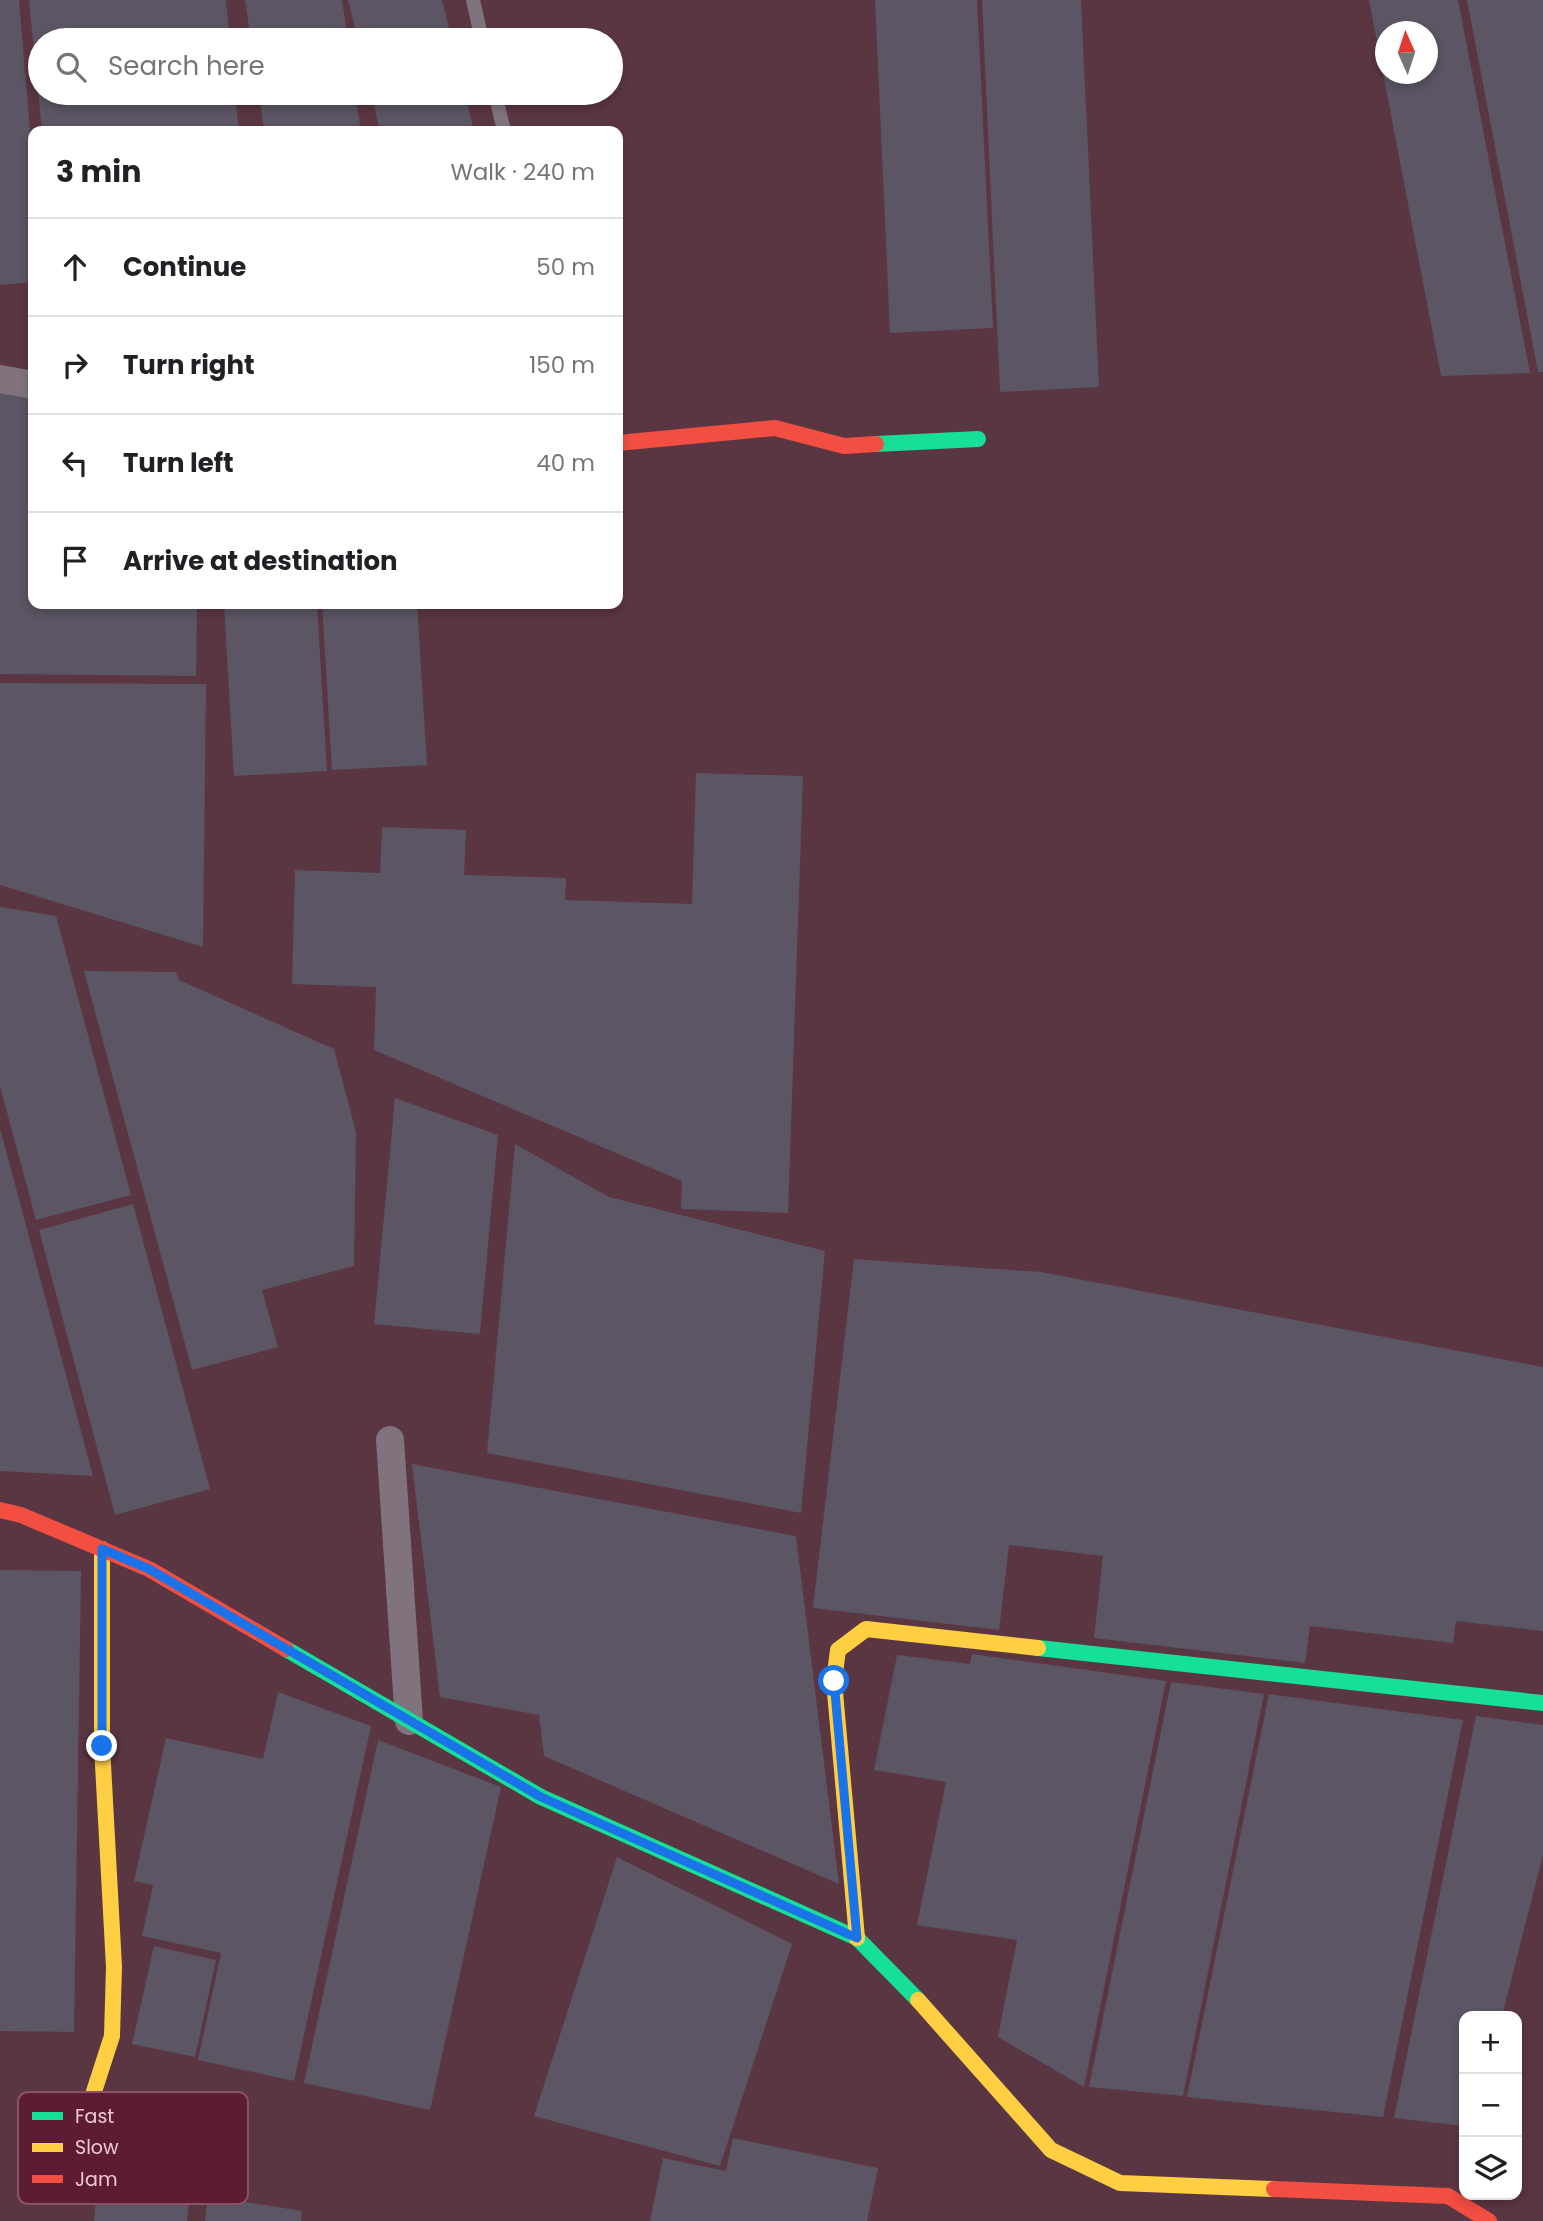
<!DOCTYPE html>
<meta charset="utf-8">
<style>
body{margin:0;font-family:Poppins,sans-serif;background:#f6f6f6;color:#202124}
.controls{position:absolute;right:21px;bottom:21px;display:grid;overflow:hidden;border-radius:14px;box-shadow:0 4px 10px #0003}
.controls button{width:63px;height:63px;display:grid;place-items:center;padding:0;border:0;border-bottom:2px solid #e0e0e0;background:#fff;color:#202124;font:35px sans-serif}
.compass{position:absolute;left:1375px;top:21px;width:63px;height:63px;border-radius:50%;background:#fff;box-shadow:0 4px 10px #0003;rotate:357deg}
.stop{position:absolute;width:21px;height:21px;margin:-16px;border:5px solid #1a73e8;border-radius:50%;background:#fff}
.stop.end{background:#1a73e8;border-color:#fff;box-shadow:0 2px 7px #0008}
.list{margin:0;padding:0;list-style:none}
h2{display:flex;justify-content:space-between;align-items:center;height:91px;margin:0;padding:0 28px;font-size:30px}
h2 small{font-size:23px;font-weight:400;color:#757577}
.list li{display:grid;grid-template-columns:46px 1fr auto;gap:21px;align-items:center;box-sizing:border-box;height:98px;padding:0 28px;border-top:2px solid #e0e0e0}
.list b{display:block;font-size:26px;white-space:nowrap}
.list em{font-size:23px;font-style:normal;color:#757577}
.icon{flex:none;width:38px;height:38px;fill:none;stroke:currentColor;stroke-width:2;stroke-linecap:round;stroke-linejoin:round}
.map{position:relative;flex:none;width:1543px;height:2221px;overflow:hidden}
.search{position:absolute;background:#fff;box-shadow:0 4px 10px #0003;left:28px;top:28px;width:595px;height:77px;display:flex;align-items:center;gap:18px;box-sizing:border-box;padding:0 24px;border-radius:38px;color:#757577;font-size:26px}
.panel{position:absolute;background:#fff;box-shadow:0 4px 10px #0003;left:28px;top:126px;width:595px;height:483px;border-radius:14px}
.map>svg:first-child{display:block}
.building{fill:#5b5564;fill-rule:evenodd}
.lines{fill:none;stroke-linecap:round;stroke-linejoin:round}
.lane{stroke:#80737e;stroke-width:14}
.street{stroke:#80737e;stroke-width:28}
.fast{stroke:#16e098;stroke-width:16}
.slow{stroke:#ffcf43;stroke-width:16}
.jam{stroke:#f24e42;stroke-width:16}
.route{stroke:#1a73e8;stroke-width:9}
.key{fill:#5d1c33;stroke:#8a5063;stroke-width:2}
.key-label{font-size:19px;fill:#f3cad3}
</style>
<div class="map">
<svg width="1543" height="2221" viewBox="0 0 1543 2221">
<rect width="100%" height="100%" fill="#5a3642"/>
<!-- building -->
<g class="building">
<polygon points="0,0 19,0 33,165 33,282 0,285"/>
<polygon points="29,0 226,0 230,40 40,40 40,93 235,93 239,131 42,131"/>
<polygon points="245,0 342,0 348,40 251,40"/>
<polygon points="348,0 442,0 452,40 358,40"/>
<polygon points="875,0 977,0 993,328 890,333"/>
<polygon points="982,0 1081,0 1099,387 1000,392"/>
<path d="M1369 0H1458L1530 373 1441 376ZM1386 32H1428V74H1386Z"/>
<polygon points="1467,0 1543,0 1543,372 1538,372"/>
<polygon points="259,93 355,93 361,131 264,131"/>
<polygon points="371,93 465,93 474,131 380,131"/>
<polygon points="0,389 33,394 33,604 197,604 196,676 0,674"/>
<polygon points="224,604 317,604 327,771 234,776"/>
<polygon points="322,604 417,604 427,765 332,770"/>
<polygon points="0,683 206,684 203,947 0,885"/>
<polygon points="696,773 803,776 788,1213 681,1209 682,1181 374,1050 376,987 292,984 295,870 380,873 382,827 466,830 464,875 566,878 565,900 692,904"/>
<polygon points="0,907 56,916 131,1195 36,1220 0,1086"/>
<polygon points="84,971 176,972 179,980 334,1049 356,1132 354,1266 262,1290 278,1347 192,1370"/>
<polygon points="395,1098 498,1135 480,1334 374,1324"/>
<polygon points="0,1132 1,1132 93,1476 0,1471"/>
<polygon points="515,1144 609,1197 825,1251 801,1513 487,1453"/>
<polygon points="133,1204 210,1489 115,1515 39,1230"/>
<polygon points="854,1259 1041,1272 1543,1367 1543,1631 1456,1621 1453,1643 1310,1626 1305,1663 1094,1638 1103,1556 1009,1545 999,1630 813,1608"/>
<polygon points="412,1464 796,1536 839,1884 544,1756 539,1715 440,1697"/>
<polygon points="0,1570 81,1571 74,2032 0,2031"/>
<polygon points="972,1654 1166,1681 1084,2087 998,2037 1017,1940 917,1925 946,1782 874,1770 897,1655 970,1664"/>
<polygon points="1171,1682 1264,1694 1183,2096 1089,2087"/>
<polygon points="278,1692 371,1726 294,2081 198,2060 221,1953 142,1936 153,1885 134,1881 166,1738 263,1759"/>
<polygon points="1269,1694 1463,1720 1383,2117 1187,2097"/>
<polygon points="1476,1716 1543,1725 1543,1855 1502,2016 1464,2016 1464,2126 1394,2118"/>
<polygon points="378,1740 501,1787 430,2110 304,2083"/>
<polygon points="617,1857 792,1944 720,2166 534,2116"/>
<polygon points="154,1946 216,1960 195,2057 132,2044"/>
<polygon points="733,2138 878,2168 867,2221 650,2221 663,2158 726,2171"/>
<polygon points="98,2179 190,2193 187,2221 94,2221"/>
<polygon points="208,2196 302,2211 301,2221 205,2221"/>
</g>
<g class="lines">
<!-- lane -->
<g class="lane">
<polyline points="473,0 482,40"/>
<polyline points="495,93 504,131"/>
</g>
<!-- street -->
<g class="street">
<polyline points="0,379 33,385"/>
<polyline points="390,1440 409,1721"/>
</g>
<!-- fast -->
<g class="fast">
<polyline points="876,444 978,439"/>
<polyline points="1038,1648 1543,1703"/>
<polyline points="286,1649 541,1797 857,1938 918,2000"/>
</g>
<!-- slow -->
<g class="slow">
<polyline points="857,1938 834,1681 838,1650 866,1629 1038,1648"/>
<polyline points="918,2000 1051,2150 1120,2183 1274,2189"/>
<polyline points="64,2184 112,2036 114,1967 102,1746 102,1549"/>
</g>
<!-- jam -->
<g class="jam">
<polyline points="618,443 775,428 844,446 876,444"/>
<polyline points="0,1510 21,1515 149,1569 286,1649"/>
<polyline points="1274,2189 1448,2196 1489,2221"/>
</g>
</g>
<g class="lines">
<!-- route -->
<polyline class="route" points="102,1746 102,1549 149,1569 541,1797 857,1938 834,1681"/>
</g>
<!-- legend -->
<rect x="18" y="2092" width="230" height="112" rx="10" class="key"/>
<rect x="32" y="2112" width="31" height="8" fill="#16e098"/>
<rect x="32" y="2143" width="31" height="9" fill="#ffcf43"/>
<rect x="32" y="2175" width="31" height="8" fill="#f24e42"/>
<g class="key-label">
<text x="75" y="2123">Fast</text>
<text x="75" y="2154">Slow</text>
<text x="75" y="2186">Jam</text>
</g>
</svg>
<div class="controls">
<button>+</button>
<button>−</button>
<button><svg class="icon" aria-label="layers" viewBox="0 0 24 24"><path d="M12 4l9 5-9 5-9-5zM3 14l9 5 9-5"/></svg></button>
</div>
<svg class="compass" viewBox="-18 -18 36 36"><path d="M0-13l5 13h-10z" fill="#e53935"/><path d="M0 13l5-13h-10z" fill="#757577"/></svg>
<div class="stop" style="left:834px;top:1681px"></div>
<div class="stop end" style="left:102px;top:1746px"></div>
<div class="search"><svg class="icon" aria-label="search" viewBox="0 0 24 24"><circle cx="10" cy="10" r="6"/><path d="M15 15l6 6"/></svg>Search here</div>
<section class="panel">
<h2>3 min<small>Walk · 240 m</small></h2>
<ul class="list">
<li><svg class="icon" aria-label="ahead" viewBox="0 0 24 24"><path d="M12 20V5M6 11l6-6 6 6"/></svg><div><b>Continue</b></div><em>50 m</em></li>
<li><svg class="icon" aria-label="right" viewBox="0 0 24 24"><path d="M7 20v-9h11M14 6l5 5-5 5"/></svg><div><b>Turn right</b></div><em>150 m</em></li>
<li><svg class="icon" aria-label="left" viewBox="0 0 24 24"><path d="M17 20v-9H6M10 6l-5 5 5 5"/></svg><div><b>Turn left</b></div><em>40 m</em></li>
<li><svg class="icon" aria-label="arrive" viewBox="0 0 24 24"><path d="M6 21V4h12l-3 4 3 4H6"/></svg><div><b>Arrive at destination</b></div></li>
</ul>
</section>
</div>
